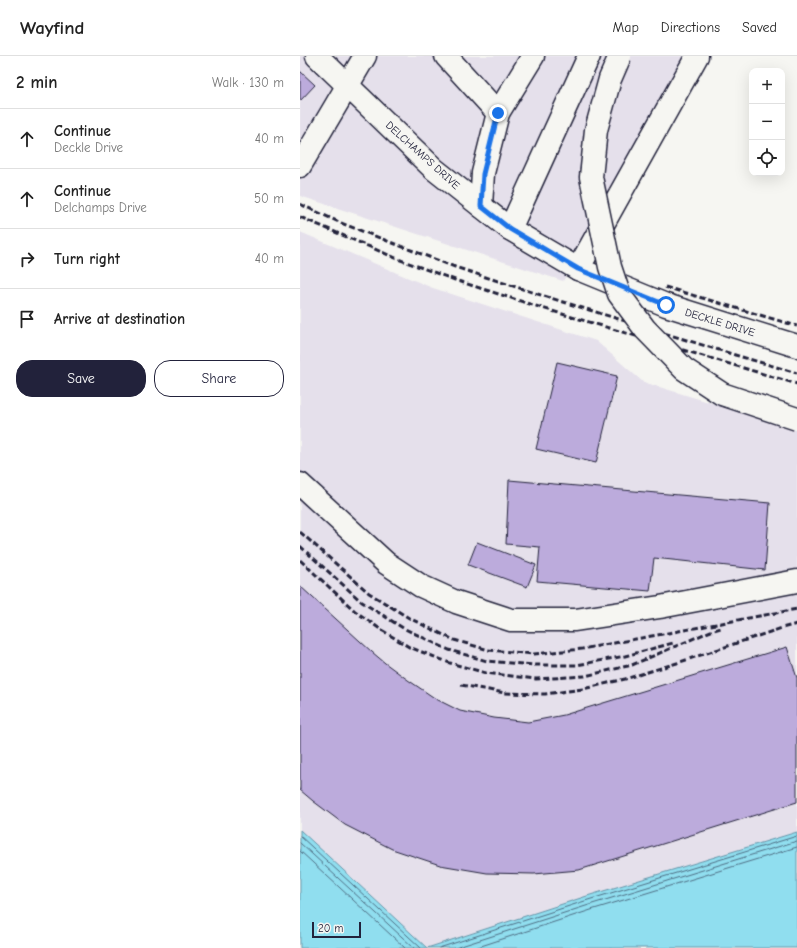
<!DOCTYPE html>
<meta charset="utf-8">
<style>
body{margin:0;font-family:"Comic Neue",sans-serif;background:#f2f2f2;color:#222}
.controls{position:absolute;right:12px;top:12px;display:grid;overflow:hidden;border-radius:8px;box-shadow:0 4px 16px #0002}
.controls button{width:36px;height:36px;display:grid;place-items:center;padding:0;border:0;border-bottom:1px solid #e0e0e0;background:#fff;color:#222;font:20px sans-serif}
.scale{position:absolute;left:12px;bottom:10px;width:49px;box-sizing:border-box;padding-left:4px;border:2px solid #22223b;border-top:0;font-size:11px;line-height:14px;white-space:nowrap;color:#22223b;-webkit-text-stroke:3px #f6f6f2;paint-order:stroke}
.stop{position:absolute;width:12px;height:12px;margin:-9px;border:3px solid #1a73e8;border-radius:50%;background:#fff}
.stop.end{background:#1a73e8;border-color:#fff;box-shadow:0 1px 4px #0008}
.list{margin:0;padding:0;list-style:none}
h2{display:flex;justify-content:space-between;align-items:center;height:52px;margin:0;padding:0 16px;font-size:17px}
h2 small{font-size:13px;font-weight:400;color:#767676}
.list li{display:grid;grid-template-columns:26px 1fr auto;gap:12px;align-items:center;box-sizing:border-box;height:60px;padding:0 16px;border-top:1px solid #e0e0e0}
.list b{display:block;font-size:15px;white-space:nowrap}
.list p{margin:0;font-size:13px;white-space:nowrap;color:#767676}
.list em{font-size:13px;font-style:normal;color:#767676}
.actions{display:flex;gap:8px;padding:12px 16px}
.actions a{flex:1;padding:9px 0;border:1px solid #22223b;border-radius:16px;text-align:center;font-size:14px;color:#22223b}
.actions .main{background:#22223b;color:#fff}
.icon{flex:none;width:22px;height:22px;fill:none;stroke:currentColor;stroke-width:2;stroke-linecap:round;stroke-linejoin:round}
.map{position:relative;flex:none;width:497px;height:892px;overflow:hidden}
header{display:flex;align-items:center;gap:24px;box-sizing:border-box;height:56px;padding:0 20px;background:#fff;border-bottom:1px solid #e0e0e0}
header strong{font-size:19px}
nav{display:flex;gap:22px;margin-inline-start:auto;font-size:14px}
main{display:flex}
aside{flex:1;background:#fff}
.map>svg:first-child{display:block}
.built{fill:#e5e0eb}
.water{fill:#90deef;stroke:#6493a7}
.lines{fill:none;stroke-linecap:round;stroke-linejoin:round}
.shore{stroke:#4e6d83;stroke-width:1}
.building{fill:#bcabdc;stroke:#22223b}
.minor-casing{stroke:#22223b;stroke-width:25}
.minor{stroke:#f6f6f2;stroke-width:22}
.rail{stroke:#22223b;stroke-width:3;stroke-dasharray:6 3;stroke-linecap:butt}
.minor-bridge-casing{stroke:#22223b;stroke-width:25;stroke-linecap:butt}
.minor-bridge{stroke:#f6f6f2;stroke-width:22}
.route{stroke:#1a73e8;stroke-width:5}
.labels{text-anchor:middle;stroke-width:3;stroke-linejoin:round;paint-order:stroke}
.street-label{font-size:11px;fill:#22223b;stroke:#f6f6f2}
</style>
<header>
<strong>Wayfind</strong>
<nav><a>Map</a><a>Directions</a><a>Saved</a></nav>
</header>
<main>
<aside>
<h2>2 min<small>Walk · 130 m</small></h2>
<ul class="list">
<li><svg class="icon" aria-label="ahead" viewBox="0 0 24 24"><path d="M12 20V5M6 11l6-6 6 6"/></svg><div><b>Continue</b><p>Deckle Drive</p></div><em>40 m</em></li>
<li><svg class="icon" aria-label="ahead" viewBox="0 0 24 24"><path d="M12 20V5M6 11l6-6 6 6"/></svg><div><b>Continue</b><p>Delchamps Drive</p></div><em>50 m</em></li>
<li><svg class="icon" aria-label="right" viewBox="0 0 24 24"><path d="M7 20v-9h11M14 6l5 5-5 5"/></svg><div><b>Turn right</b></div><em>40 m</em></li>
<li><svg class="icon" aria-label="arrive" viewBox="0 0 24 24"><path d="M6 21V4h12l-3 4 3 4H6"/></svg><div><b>Arrive at destination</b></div></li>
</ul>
<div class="actions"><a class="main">Save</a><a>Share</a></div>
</aside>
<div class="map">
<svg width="497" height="892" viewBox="0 0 497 892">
<rect width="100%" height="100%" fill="#f6f6f2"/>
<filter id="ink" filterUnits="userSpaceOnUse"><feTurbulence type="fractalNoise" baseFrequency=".025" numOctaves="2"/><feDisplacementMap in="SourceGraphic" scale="8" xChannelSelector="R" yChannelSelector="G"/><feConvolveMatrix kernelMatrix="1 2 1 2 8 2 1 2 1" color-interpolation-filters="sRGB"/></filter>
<g filter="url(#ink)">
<!-- built -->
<g class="built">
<polygon points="0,0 398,0 263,225 0,140"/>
<polygon points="0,176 130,231 296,285 343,326 497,373 497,776 287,840 127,892 0,774"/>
</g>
<!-- water -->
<polygon class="water" points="0,774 127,892 287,840 497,776 497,892 0,892"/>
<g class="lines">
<!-- shore -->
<g class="shore">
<polyline points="0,780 121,892"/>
<polyline points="0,787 114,892"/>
<polyline points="0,795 105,892"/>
<polyline points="139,892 288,844 497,780"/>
<polyline points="155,892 289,849 497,785"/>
<polyline points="175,892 291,854 497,791"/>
</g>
</g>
<!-- building -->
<g class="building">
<polygon points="0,15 15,29 0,45"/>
<polygon points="257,306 317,320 296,407 236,393"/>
<polygon points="209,424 470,447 465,514 354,502 350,535 237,525 240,491 206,488"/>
<polygon points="177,486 236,509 227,531 168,509"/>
<polygon points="0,530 72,596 85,607 108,624 136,643 160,655 194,662 228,666 264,659 487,591 497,622 497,746 279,814 234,818 187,817 140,809 92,793 45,769 13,745 0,734"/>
</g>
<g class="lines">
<!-- minor casing -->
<g class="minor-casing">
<g id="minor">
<polyline points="17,0 134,113 210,173 278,213 366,249 497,290"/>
<polyline points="146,0 198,57"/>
<polyline points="0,110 65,0"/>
<polyline points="181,150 183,117 198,57 233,0"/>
<polyline points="210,173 289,0"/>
<polyline points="278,213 397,0"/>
<polyline points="0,428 86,507 121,530 156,546 211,564 275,564 360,551 497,525"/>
</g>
</g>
<!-- minor -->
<use href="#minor" class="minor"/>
<!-- rail -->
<g class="rail">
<polyline points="0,148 41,167 155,211 244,240 435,299 497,317"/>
<polyline points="0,161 98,203 155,224 242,252 497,328"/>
<polyline points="365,231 497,270"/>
<polyline points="0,476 69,537 109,562 154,584 189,594 234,598 282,593 497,553"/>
<polyline points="0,490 62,546 103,572 149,594 187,605 234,609 277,609 325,600 373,587"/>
<polyline points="0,504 55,555 80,573 109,591 150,607 186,617 236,623 285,620 332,609 411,575 421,572"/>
<polyline points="161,629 205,637 245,638 283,633 325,623 377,607 482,572 497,568"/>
</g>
<!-- minor-bridge casing -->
<g class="minor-bridge-casing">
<polyline id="minor-bridge" points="320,0 310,23 296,74 291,121 310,211 319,238 345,273 384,313 422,338 497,363"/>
</g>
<!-- minor-bridge -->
<use href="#minor-bridge" class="minor-bridge"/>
</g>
</g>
<g class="lines" filter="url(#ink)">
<!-- route -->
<polyline class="route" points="198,57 183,118 181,150 210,173 278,213 366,249"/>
</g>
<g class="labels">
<!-- street labels -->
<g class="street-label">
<text transform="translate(123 99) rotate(42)" y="4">DELCHAMPS DRIVE</text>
<text transform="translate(420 266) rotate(17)" y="4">DECKLE DRIVE</text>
</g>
</g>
</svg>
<div class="controls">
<button>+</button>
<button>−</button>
<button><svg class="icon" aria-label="locate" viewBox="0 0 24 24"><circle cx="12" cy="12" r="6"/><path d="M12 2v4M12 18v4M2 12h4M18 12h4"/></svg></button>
</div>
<div class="scale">20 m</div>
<div class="stop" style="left:366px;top:249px"></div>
<div class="stop end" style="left:198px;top:57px"></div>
</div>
</main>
